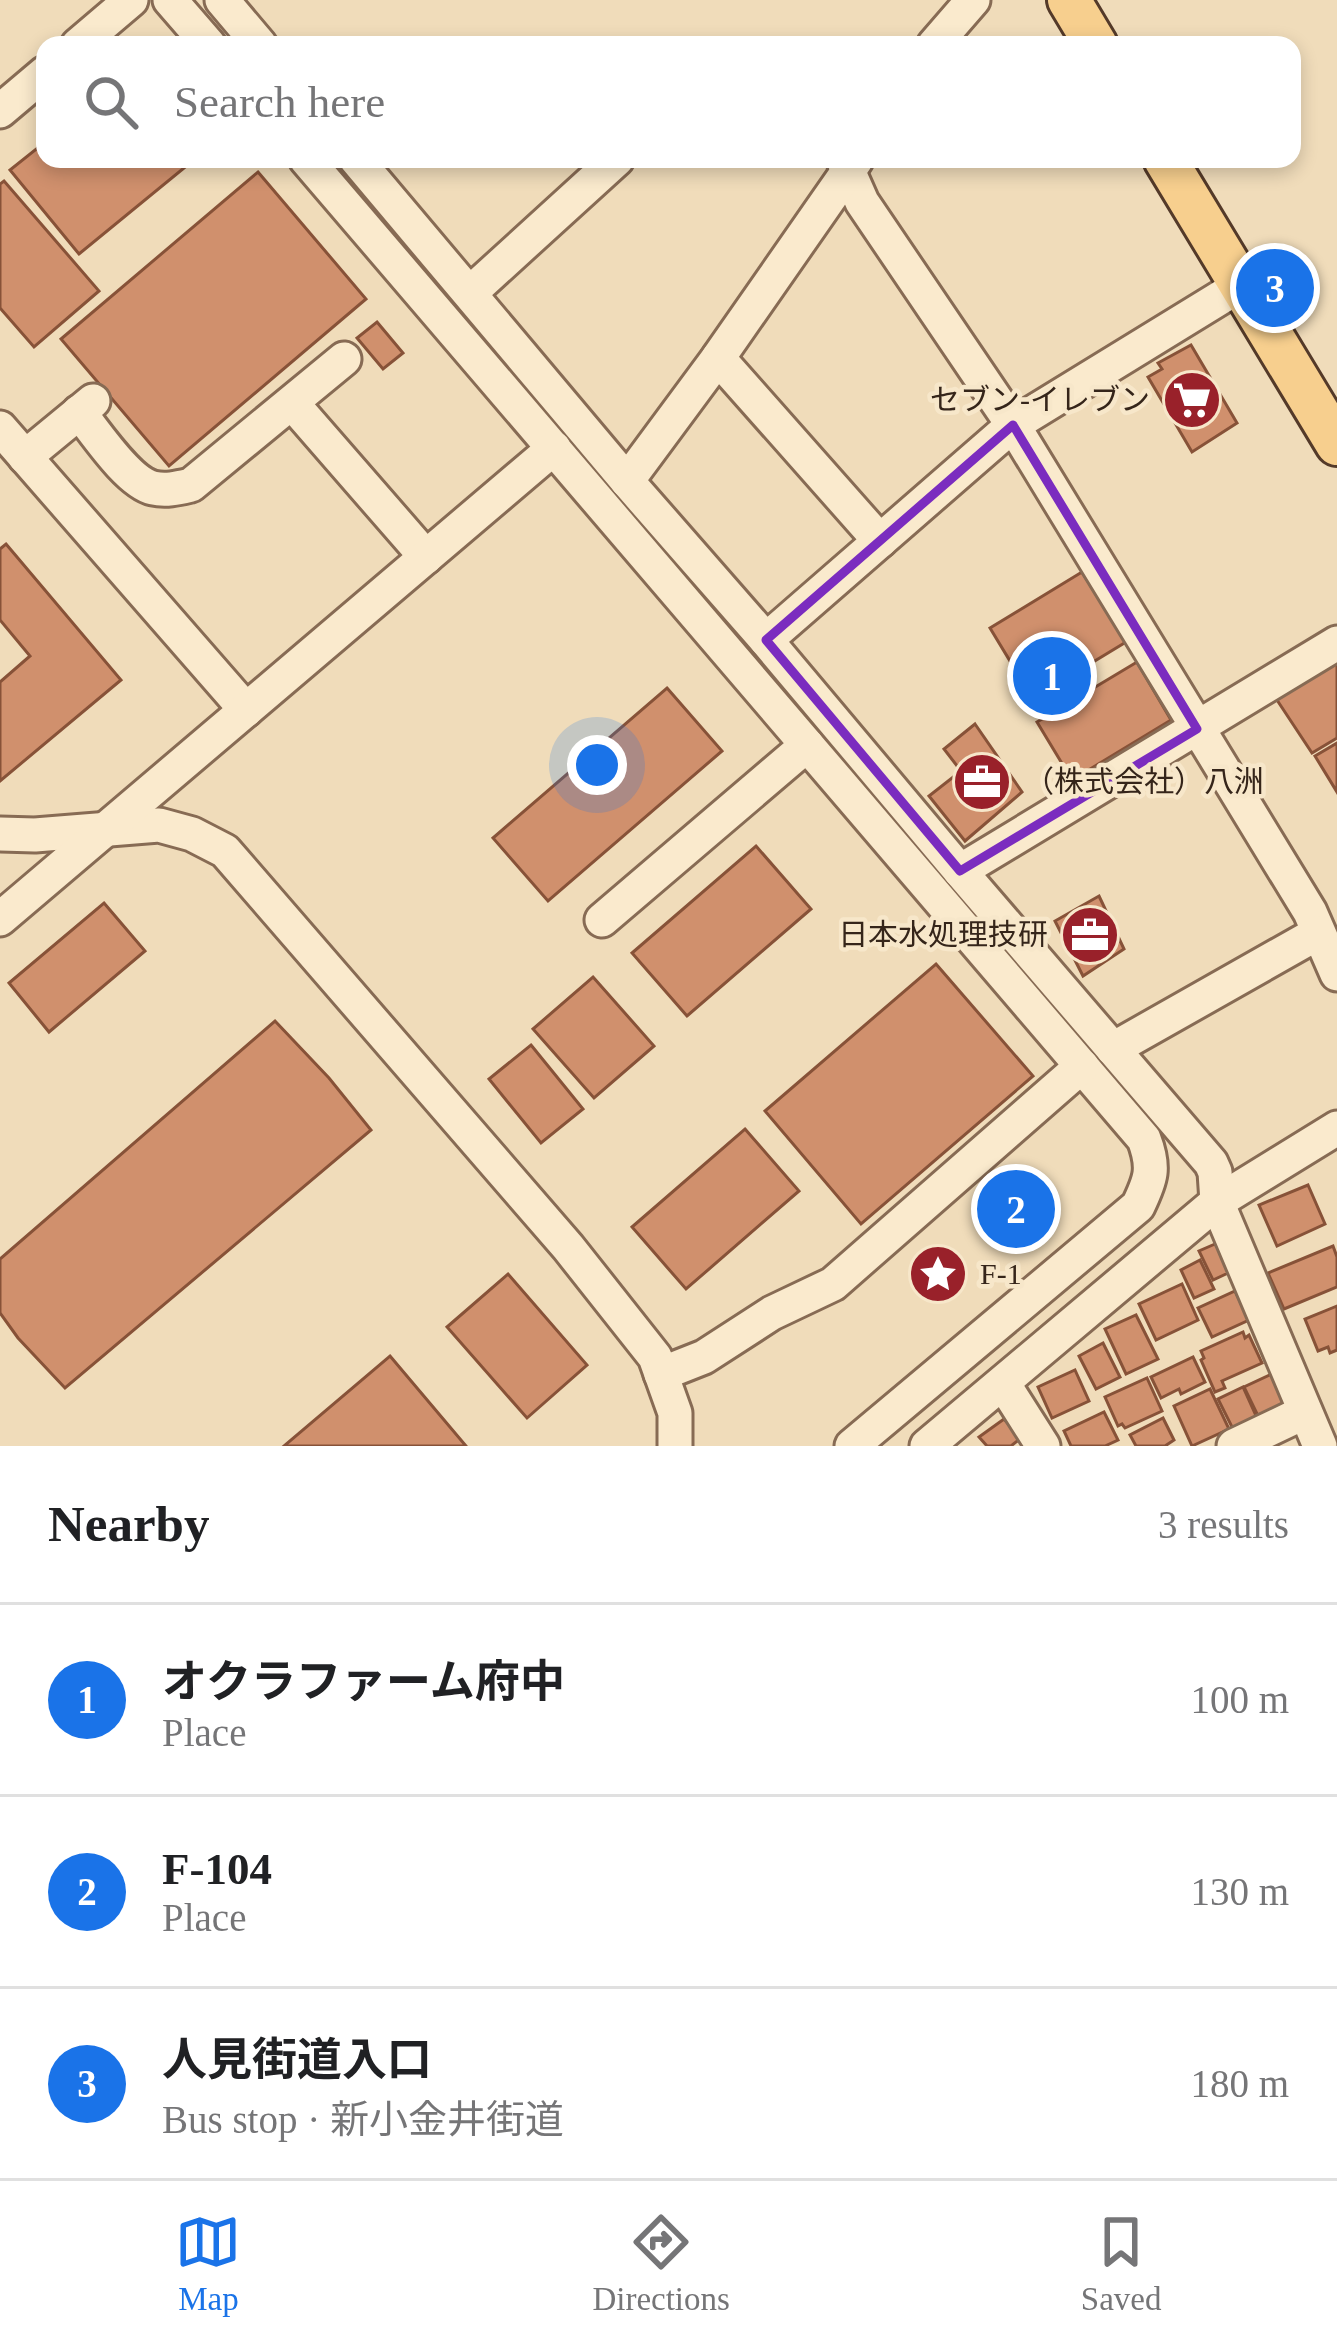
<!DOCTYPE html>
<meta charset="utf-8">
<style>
body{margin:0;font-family:"Times New Roman","Noto Sans JP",serif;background:#f2f2f2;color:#202124}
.you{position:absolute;left:597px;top:765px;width:42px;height:42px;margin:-30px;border:9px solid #fff;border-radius:50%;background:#1a73e8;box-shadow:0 0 0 18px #1a73e833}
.badge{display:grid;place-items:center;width:78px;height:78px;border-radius:50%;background:#1a73e8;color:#fff;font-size:39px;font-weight:700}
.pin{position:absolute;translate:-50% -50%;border:6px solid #fff;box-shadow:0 3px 12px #0006}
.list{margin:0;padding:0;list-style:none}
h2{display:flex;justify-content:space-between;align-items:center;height:156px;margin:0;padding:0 48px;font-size:51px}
h2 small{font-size:39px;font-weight:400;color:#757577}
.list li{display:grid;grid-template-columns:78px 1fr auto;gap:36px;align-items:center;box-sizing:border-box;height:192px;padding:0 48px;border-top:3px solid #e0e0e0}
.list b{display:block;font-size:45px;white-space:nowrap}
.list p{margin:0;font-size:39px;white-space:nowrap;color:#757577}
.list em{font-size:39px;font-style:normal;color:#757577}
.icon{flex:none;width:66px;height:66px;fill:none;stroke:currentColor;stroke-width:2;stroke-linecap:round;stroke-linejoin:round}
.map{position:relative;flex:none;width:1337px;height:1446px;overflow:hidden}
.search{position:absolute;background:#fff;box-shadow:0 6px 18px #0003;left:36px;right:36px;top:36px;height:132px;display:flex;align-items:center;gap:30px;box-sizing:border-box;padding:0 42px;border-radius:24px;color:#757577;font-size:45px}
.sheet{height:732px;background:#fff}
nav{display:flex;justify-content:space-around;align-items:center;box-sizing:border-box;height:168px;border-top:3px solid #e0e0e0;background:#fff;font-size:33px;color:#757577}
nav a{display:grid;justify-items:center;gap:6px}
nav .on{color:#1a73e8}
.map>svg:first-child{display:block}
.building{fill:#d0906d;stroke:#875238;stroke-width:3}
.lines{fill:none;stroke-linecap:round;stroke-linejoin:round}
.minor-casing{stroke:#876b54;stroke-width:39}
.major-casing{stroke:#543a29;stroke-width:48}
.minor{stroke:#faeacd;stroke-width:33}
.major{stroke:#f7cf8e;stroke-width:42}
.marked{fill:none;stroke:#7b2cbf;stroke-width:9;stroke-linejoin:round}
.labels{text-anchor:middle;stroke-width:9;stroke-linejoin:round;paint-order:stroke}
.poi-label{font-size:30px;fill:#35251a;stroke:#f7e7ca;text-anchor:end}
</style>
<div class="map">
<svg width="1337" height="1446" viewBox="0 0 1337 1446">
<rect width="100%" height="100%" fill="#f0dcba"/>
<!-- building -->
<g class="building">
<polygon points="45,142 45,159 195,159 79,254 10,170"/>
<polygon points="258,172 366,299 169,466 61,339"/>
<polygon points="4,181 99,291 34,347 0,308 0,184"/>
<polygon points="377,322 403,353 383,369 357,338"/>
<polygon points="1191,345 1237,423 1192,452 1148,377 1162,369 1158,363"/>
<polygon points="6,544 121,680 0,781 0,682 30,656 0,620 0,549"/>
<polygon points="1082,572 1126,642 1080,670 1092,689 1137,662 1171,720 1072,780 1037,722 1083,695 1077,685 1066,691 1061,682 1033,699 990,628"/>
<polygon points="1335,659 1337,662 1337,738 1312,753 1275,697"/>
<polygon points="667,688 722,751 548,901 493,838"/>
<polygon points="975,724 1022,792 965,841 929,796 961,771 944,749"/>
<polygon points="1337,743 1337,792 1315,756"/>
<polygon points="756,846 811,909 687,1016 632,953"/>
<polygon points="1099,896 1124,949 1083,976 1055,921"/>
<polygon points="104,903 145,951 49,1032 9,983"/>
<polygon points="936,964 1033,1076 861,1224 765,1111"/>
<polygon points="593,977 654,1046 594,1098 533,1029"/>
<polygon points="275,1021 329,1078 371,1130 65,1388 18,1338 0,1313 0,1259"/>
<polygon points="531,1045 583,1109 541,1143 489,1079"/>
<polygon points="745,1129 799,1191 686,1289 632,1227"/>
<polygon points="1308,1185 1325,1224 1277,1246 1259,1205"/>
<polygon points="1215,1244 1230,1266 1226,1267 1228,1273 1213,1280 1199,1251"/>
<polygon points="1333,1246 1337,1257 1337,1287 1284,1309 1268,1273"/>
<polygon points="1200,1260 1214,1289 1194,1298 1181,1270"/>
<polygon points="508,1274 587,1365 527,1418 447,1327"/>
<polygon points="1182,1284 1198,1320 1156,1340 1139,1304"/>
<polygon points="1235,1291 1249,1320 1212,1337 1198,1308"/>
<polygon points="1337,1306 1337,1350 1330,1353 1328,1347 1318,1351 1305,1319"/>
<polygon points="1136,1315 1158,1359 1126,1374 1105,1329"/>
<polygon points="1243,1332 1245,1338 1249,1335 1262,1363 1222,1381 1225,1388 1215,1392 1201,1360 1204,1358 1201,1351"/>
<polygon points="1103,1343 1120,1377 1096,1389 1079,1356"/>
<polygon points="390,1356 466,1446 284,1446"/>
<polygon points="1193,1357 1205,1382 1181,1394 1179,1389 1161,1398 1151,1377"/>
<polygon points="1075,1370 1089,1401 1052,1418 1038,1387"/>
<polygon points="1274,1373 1285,1398 1278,1411 1260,1420 1244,1387"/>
<polygon points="1147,1378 1162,1411 1125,1428 1122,1424 1118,1426 1105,1397"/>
<polygon points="1243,1387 1257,1418 1233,1429 1218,1399"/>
<polygon points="1210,1389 1229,1429 1192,1446 1174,1406"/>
<polygon points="1104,1412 1118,1440 1105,1446 1071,1446 1064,1431"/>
<polygon points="1163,1418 1174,1440 1165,1446 1136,1446 1130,1435"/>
<polygon points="1004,1419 1021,1438 1011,1446 987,1446 979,1437"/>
</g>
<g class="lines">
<!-- minor casing -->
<g class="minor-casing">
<g id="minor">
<polyline points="170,0 209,45"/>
<polyline points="222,0 260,45"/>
<polyline points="78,45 131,0"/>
<polyline points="934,45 973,0"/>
<polyline points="0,111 45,73"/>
<path d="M306 159 1144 1139C1155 1168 1151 1179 1138 1206L852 1446"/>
<polyline points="356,159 627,481 766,640 960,871 1211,1163 1215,1172 1217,1202 1320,1446"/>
<polyline points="843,159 862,202 1013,425 1310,912 1337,974"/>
<polyline points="470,293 617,159"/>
<polyline points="718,358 880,541"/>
<polyline points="292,403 426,557"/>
<path d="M79 412C96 433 128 482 153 488 166 491 178 488 191 485L344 359"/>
<polyline points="0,428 246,710"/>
<polyline points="25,457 93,401"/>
<polyline points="627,481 718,358 856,160"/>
<polyline points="766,640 1013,425 1241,285"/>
<polyline points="0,834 35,835 159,825 192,834 225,851 568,1247 655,1357 675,1413 675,1446"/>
<polyline points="960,871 1337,643"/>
<polyline points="0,919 554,448"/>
<polyline points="602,920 807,745"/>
<polyline points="1113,1049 1318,933"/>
<polyline points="661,1374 704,1357 772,1313 833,1284 1082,1066"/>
<polyline points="1003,1383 1043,1446"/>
<polyline points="927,1446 1217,1202 1337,1128"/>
<polyline points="1234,1446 1305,1412"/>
</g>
</g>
<!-- major casing -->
<g class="major-casing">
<g id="major">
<polyline points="1069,0 1096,45"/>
<polyline points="1165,159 1337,444"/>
</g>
</g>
<!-- minor -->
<use href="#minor" class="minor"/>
<!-- major -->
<use href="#major" class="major"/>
</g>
<!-- marked area -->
<path class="marked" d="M1013 425 1197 729 960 871 766 640Z"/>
<!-- icons -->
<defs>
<g id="supermarket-disc" transform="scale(3)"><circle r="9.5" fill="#99212a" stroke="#f7e7ca"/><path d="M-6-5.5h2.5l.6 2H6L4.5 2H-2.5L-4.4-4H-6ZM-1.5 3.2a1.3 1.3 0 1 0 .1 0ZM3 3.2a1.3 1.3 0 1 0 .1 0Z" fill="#fff"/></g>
<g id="office-disc" transform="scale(3)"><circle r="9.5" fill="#99212a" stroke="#f7e7ca"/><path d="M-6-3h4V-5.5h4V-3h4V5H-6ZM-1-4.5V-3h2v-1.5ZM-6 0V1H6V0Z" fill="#fff"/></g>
<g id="sight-disc" transform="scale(3)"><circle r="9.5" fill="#99212a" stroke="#f7e7ca"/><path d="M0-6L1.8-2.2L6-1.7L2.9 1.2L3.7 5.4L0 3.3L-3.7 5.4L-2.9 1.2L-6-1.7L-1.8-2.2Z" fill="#fff"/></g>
</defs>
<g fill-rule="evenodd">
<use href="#supermarket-disc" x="1192" y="400"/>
<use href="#office-disc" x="982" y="782"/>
<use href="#office-disc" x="1090" y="935"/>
<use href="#sight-disc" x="938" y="1274"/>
</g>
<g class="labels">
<!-- poi labels -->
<g class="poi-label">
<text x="1150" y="410">セブン-イレブン</text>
<text x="1024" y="792" text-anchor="start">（株式会社）八洲</text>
<text x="1048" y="945">日本水処理技研</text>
<text x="980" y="1284" text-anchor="start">F-1</text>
</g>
</g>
</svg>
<div class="you"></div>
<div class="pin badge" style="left:1052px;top:676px">1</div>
<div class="pin badge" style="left:1016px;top:1209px">2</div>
<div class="pin badge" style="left:1275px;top:288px">3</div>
<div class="search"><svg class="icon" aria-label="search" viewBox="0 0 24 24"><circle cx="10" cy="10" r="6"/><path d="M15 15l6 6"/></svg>Search here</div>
</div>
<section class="sheet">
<h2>Nearby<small>3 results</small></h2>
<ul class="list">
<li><span class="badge">1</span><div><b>オクラファーム府中</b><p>Place</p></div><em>100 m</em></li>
<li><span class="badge">2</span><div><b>F-104</b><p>Place</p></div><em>130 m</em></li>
<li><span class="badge">3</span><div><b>人見街道入口</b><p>Bus stop · 新小金井街道</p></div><em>180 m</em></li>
</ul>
</section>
<nav>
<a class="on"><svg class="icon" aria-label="map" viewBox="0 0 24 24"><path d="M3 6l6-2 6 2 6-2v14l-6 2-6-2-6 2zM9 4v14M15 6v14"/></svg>Map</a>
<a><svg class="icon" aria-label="directions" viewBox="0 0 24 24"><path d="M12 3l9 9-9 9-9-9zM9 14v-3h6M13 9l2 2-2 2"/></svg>Directions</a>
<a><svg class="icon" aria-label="saved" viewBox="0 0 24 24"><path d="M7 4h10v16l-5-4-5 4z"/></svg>Saved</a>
</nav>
